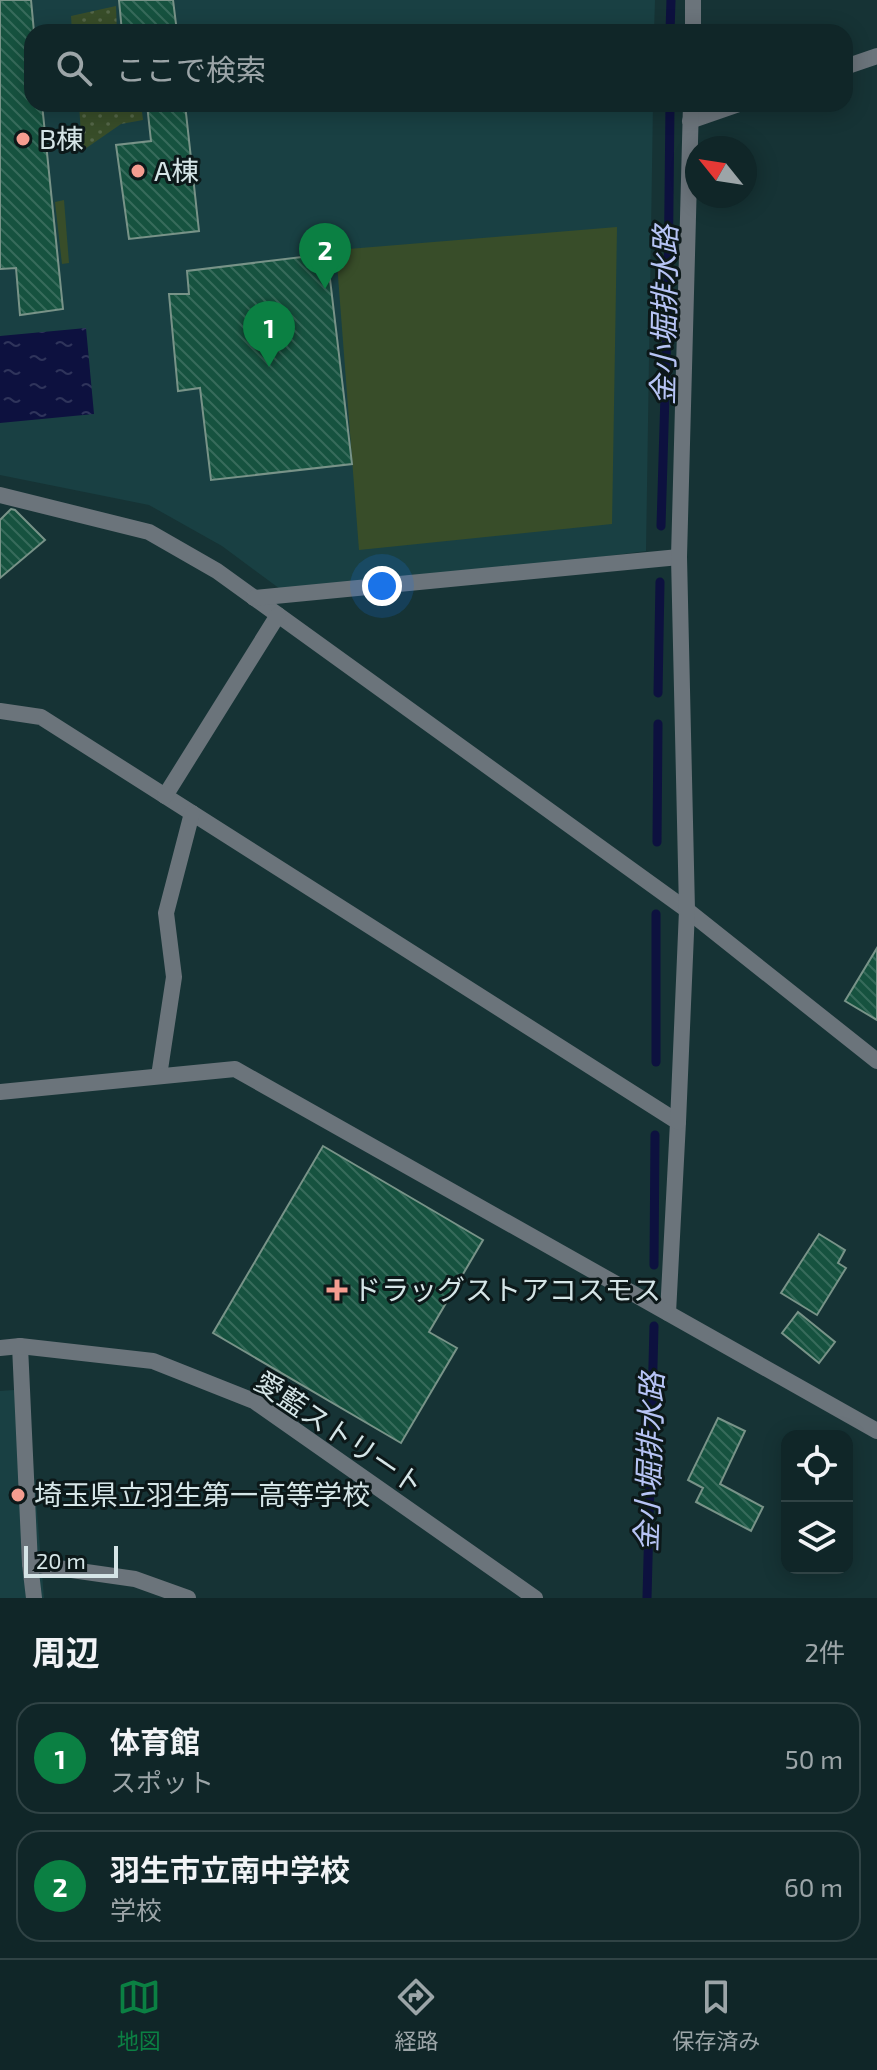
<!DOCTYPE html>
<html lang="ja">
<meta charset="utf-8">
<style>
body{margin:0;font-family:"Exo 2","Noto Sans JP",sans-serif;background:#192e30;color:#f1f3f6}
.controls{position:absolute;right:24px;bottom:24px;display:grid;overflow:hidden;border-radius:16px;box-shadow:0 4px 20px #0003}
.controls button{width:72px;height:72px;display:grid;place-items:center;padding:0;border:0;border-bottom:2px solid #304345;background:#102628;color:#f1f3f6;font:40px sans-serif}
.compass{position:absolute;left:685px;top:136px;width:72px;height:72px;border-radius:50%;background:#102628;box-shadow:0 4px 20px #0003;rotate:300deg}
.scale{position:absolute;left:24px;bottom:20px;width:94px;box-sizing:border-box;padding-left:8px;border:4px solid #d5e5e7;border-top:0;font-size:22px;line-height:28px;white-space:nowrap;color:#d5e5e7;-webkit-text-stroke:6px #0c1819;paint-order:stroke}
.you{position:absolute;left:382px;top:586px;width:28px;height:28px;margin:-20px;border:6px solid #fff;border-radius:50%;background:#1a73e8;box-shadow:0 0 0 12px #1a73e833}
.badge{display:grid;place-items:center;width:52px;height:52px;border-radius:50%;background:#0b8043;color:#fff;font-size:26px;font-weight:700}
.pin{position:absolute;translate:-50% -66px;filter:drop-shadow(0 2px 4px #0008)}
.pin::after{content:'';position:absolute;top:42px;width:28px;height:24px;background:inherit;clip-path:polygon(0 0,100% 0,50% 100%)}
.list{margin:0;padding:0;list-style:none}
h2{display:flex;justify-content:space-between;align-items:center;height:104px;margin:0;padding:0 32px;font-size:34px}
h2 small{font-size:26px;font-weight:400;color:#9ca5a8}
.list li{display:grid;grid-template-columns:52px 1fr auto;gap:24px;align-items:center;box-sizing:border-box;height:112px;margin:0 16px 16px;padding:0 16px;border:2px solid #304345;border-radius:24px}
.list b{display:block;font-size:30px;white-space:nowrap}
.list p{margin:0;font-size:26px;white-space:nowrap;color:#9ca5a8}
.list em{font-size:26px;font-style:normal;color:#9ca5a8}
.icon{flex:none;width:44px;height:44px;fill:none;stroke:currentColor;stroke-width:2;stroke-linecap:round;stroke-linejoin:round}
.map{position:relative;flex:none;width:877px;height:1598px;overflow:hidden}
.search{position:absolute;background:#102628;box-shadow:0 4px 20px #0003;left:24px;right:24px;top:24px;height:88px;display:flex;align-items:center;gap:20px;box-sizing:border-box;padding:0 28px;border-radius:24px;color:#9ca5a8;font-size:30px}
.sheet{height:360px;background:#102628}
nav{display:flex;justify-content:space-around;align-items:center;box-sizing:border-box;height:112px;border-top:2px solid #304345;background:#102628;font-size:22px;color:#9ca5a8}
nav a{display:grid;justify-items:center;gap:4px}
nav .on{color:#0b8043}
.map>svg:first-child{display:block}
.built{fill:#194043}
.grass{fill:#384d29}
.garden{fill:url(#garden-dots)}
.water{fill:url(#water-ripples)}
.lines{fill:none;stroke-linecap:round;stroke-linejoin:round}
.stream{stroke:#0d113f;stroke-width:9}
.building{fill:url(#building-back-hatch);stroke:#789388;stroke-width:2}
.minor{stroke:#6b747b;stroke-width:16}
.tertiary{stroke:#6b747b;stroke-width:16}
.poi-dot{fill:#f59d90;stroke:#0c1819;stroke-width:3}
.labels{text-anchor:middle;stroke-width:6;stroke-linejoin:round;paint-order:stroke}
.poi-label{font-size:28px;fill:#d5e5e7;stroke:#0c1819;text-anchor:start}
.street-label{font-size:28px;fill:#d5e5e7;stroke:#0c1819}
.water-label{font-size:30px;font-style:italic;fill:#b7c4f5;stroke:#0c1819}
</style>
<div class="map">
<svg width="877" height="1598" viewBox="0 0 877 1598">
<defs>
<pattern id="garden-dots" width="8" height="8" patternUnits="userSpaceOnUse" patternTransform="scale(2)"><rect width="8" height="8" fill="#384d29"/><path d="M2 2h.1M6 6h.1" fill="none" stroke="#546648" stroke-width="1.8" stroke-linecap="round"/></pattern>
<pattern id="water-ripples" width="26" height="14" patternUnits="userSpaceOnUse" patternTransform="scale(2)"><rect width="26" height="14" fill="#0d113f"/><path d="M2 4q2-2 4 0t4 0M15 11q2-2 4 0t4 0" fill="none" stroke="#2f345b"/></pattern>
<pattern id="building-back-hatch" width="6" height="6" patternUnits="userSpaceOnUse" patternTransform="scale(2)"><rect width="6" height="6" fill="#16523f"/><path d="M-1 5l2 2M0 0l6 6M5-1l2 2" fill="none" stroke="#376b5b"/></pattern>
</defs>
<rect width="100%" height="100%" fill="#163335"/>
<!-- built -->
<g class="built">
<polygon points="0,0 655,0 654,32 32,32 32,104 653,104 646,551 291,597 222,546 149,505 0,475"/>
<polygon points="27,1389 44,1598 0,1598 0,1391"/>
</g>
<!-- grass -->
<g class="grass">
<polygon points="64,200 69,263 62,264 55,202"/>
<polygon points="617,227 612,524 359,550 336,250"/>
</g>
<!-- garden -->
<g class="garden">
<polygon points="116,6 117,32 72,32 71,16"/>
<polygon points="79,104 141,104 143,120 121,124 82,151"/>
</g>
<!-- water -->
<polygon class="water" points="86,328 94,414 0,423 0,336"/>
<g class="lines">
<!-- stream -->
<g class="stream">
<polyline points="670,32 671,0"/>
<polyline points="661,526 668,296 670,104"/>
<polyline points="658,693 660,582"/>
<polyline points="657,842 658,724"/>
<polyline points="656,1062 656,914"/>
<polyline points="654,1265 655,1135"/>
<polyline points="647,1598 654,1326"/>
</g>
</g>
<!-- building -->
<g class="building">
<polygon points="0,0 31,0 34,32 32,32 32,104 42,104 63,309 20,315 16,268 0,269"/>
<polygon points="119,0 173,0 177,32 122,32"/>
<polygon points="147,104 185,104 199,231 129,239 116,145 151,141"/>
<polygon points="327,254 352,464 211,480 200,388 178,391 169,294 189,294 187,271"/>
<polygon points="11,509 15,510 45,540 0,578 0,520"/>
<polygon points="877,948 877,1020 845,1001"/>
<polygon points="323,1146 483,1240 429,1332 457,1348 401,1443 213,1333"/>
<polygon points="819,1234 845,1250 838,1263 846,1268 817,1315 781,1293"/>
<polygon points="798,1312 835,1342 819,1363 782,1333"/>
<polygon points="718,1418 745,1431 720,1484 763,1507 751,1531 696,1502 703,1488 688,1480"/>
</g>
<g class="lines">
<!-- minor -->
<g class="minor">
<polyline points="693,32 693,0"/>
<polyline points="845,67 877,56"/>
<polyline points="690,121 739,104"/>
<polyline points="0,495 149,532 217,571 687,910 877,1061"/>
<polyline points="254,598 679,557"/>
<polyline points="0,711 41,717 678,1122 668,1313"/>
<polyline points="165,796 278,615"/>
<polyline points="159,1076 174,977 166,913 192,813"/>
<polyline points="0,1092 235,1069 877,1431"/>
<polyline points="678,1122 687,910 679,557 691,104"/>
<polyline points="20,1346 30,1564 34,1598"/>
<polyline points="30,1564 135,1579 188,1598"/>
</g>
<!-- tertiary -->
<polyline class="tertiary" points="0,1348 20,1346 153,1361 254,1401 535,1598"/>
</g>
<!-- markers -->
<g class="poi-dot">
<circle cx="23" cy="139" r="8"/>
<circle cx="138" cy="171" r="8"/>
<path d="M333 1278h8v8h8v8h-8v8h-8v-8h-8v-8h8z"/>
<circle cx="18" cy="1495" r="8"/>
</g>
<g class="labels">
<!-- poi labels -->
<g class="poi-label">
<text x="39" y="149">B棟</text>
<text x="154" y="181">A棟</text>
<text x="353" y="1300">ドラッグストアコスモス</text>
<text x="34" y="1505">埼玉県立羽生第一高等学校</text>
</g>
<!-- street labels -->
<g class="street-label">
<text transform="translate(339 1433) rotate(34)" y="10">愛藍ストリート</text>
</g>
<!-- water labels -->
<g class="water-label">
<text transform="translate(665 315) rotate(-89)" y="10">金小堀排水路</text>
<text transform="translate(650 1462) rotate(-88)" y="10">金小堀排水路</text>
</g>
</g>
</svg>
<div class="controls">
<button><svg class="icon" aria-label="locate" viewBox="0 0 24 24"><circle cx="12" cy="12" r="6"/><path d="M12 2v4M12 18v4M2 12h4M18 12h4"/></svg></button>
<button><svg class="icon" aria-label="layers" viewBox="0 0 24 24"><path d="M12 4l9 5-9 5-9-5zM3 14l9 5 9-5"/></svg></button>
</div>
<svg class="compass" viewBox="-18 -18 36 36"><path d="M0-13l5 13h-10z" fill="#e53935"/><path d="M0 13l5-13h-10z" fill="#9ca5a8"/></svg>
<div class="scale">20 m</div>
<div class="you"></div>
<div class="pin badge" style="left:269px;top:367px">1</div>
<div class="pin badge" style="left:325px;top:289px">2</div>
<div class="search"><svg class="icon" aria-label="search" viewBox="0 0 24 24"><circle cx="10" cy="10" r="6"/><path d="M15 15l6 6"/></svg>ここで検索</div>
</div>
<section class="sheet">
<h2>周辺<small>2件</small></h2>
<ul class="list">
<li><span class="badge">1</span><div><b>体育館</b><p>スポット</p></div><em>50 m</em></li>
<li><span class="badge">2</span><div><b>羽生市立南中学校</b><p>学校</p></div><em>60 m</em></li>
</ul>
</section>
<nav>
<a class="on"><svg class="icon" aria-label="map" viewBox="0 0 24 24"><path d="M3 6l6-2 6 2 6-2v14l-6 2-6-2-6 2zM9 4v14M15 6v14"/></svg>地図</a>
<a><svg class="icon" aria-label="directions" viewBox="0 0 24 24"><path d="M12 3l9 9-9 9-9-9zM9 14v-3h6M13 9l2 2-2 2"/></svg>経路</a>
<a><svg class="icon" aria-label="saved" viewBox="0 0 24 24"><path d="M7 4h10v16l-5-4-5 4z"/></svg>保存済み</a>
</nav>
